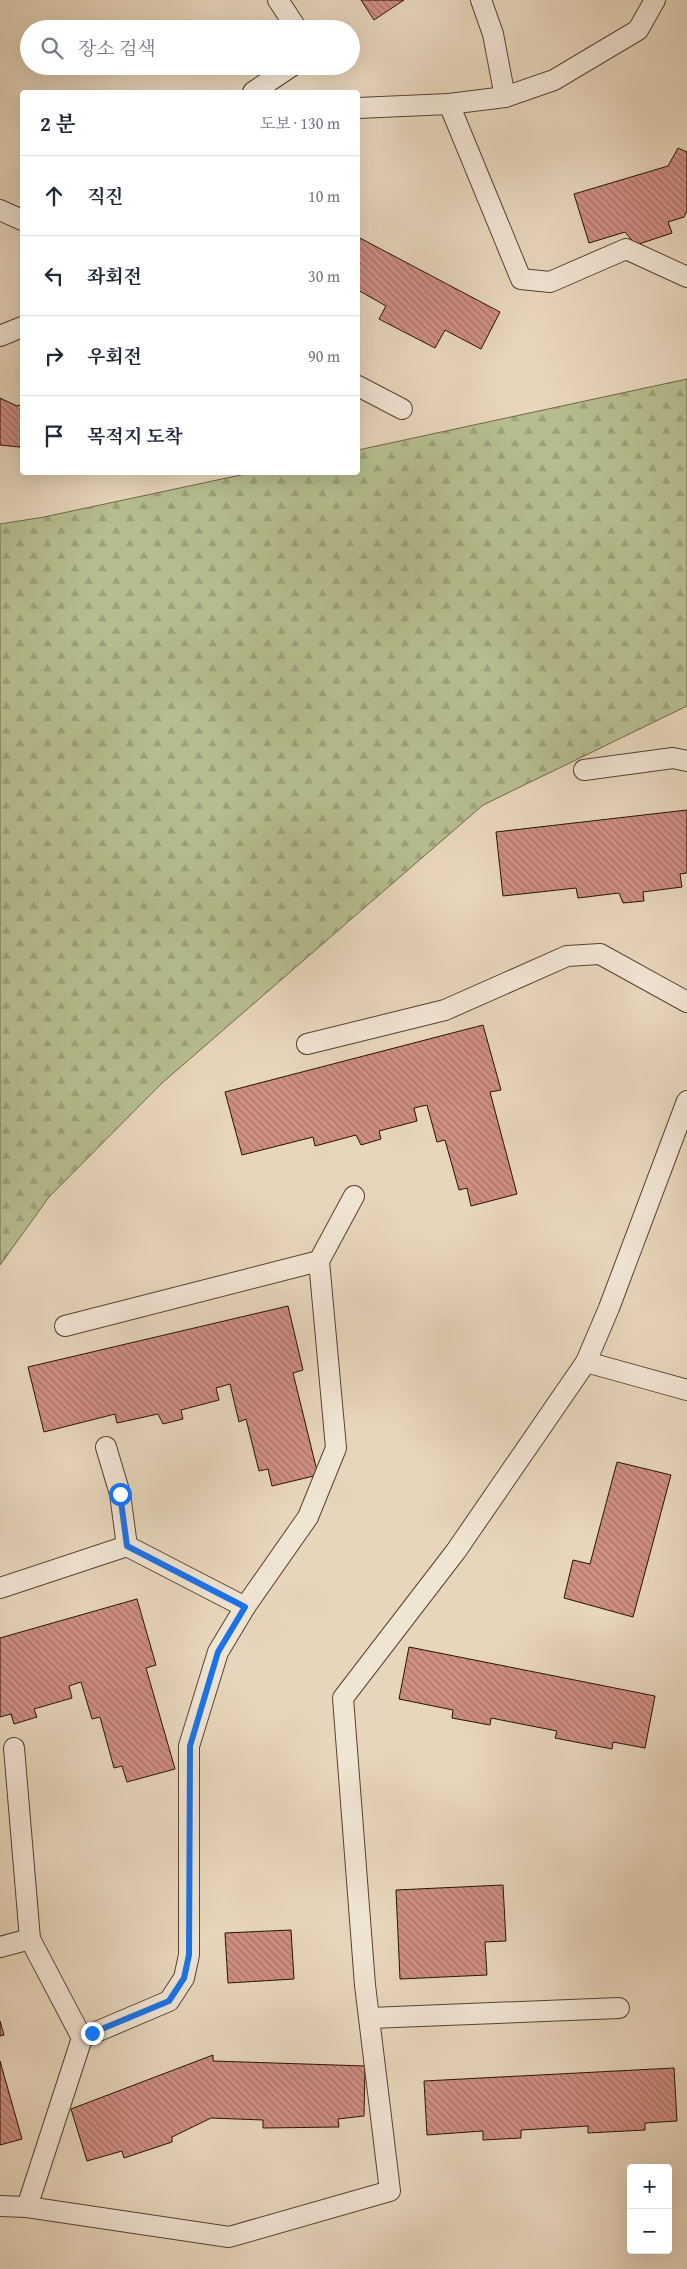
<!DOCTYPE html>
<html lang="ko">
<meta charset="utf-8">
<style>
body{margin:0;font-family:"Gentium Book Plus","Noto Serif KR",serif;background:#f2f2f3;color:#1f2937}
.controls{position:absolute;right:15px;bottom:15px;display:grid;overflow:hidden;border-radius:5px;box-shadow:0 5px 20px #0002}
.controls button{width:45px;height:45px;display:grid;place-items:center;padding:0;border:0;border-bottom:1px solid #e0e1e3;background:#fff;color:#1f2937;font:25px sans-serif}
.stop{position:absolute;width:15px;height:15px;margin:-11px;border:4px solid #1a73e8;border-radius:50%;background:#fff}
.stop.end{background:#1a73e8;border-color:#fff;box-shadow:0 1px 5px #0008}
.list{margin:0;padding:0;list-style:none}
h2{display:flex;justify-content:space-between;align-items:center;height:65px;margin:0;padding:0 20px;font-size:21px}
h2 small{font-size:16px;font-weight:400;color:#747a83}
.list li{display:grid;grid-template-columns:32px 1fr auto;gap:15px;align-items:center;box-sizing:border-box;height:80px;padding:0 20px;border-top:1px solid #e0e1e3}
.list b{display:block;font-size:19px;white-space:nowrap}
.list em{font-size:16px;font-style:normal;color:#747a83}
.icon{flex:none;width:28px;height:28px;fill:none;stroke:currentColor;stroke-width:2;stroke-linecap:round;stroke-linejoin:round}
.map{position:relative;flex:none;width:687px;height:2269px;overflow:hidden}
.search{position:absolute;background:#fff;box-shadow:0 5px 20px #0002;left:20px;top:20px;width:340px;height:55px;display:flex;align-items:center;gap:12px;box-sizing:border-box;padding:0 18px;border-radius:28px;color:#747a83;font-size:19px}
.panel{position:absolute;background:#fff;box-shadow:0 5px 20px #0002;left:20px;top:90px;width:340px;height:385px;border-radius:5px}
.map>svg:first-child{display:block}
.forest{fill:url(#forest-firs);stroke:#6e6848}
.building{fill:url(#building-back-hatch);stroke:#261201}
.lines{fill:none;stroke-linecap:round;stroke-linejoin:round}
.lane-casing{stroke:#564330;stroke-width:22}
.lane{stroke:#f0e4d3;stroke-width:20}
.route{stroke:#1a73e8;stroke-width:6}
</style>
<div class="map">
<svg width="687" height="2269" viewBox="0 0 687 2269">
<defs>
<pattern id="forest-firs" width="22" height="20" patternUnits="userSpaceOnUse" patternTransform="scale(1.25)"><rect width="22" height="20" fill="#b6be90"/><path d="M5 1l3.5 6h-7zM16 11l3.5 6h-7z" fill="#9ca27a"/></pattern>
<pattern id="building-back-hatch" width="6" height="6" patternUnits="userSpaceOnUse" patternTransform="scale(1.25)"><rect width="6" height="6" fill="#cf8f83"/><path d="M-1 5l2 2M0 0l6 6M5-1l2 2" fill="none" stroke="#a87369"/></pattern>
</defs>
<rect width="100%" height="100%" fill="#e8d6bc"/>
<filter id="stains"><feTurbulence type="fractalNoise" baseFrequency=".004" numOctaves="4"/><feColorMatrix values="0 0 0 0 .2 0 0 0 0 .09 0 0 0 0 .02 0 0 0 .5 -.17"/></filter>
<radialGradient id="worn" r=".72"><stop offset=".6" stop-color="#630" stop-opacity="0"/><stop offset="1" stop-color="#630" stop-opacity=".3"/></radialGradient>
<!-- forest -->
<polygon class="forest" points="687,379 687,706 483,805 162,1083 49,1197 0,1265 0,524 44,517 250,473 358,472 358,450"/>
<!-- building -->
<g class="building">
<polygon points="361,0 404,0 374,20"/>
<polygon points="678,148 687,152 687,211 684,217 668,222 672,233 636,245 625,232 589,243 574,194 668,166"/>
<polygon points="358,237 500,312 481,349 445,330 435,348 379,319 386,306 358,290"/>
<polygon points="0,398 17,406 22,404 22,454 20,447 0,445"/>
<polygon points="687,810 687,873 680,874 682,887 643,892 644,901 623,903 619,893 578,898 576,888 503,896 496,832"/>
<polygon points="483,1025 501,1090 490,1092 517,1194 471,1206 467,1188 459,1190 445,1140 437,1142 427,1105 414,1108 417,1121 379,1131 381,1139 361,1145 356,1135 315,1146 313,1137 242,1155 225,1092"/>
<polygon points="288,1306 303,1370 293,1373 318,1475 272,1486 268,1469 259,1471 246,1419 239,1422 230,1384 216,1388 219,1400 181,1410 183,1419 163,1424 158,1414 117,1423 115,1414 44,1432 28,1367"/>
<polygon points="617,1462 671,1475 633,1617 564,1598 573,1560 590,1564"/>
<polygon points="137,1599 156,1665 146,1668 175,1769 127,1782 122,1766 114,1768 100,1717 92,1719 81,1682 69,1686 72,1698 34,1709 37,1717 14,1724 11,1714 0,1717 0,1638"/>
<polygon points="409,1647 655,1696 645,1748 613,1742 612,1749 555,1738 557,1731 491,1718 490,1725 452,1718 453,1710 399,1699"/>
<polygon points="503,1885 506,1941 485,1942 487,1975 400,1979 396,1890"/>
<polygon points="291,1930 294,1979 228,1983 225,1933"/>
<polygon points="0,2021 4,2035 0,2036"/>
<polygon points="213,2055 213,2061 365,2066 364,2116 338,2119 339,2127 263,2128 263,2120 211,2118 172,2137 172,2142 124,2158 122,2151 87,2161 71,2109"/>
<polygon points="0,2061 22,2139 0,2145"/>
<polygon points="674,2068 677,2121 645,2123 645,2130 588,2133 588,2126 521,2130 521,2138 483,2140 483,2131 427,2135 424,2081"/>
</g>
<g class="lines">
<!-- lane casing -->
<g class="lane-casing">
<g id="lane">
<polyline points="278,0 297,29"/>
<polyline points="481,0 493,34 505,97"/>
<polyline points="253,92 292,66"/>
<polyline points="449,104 521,279 550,282 626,249 687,277"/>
<polyline points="358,108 449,104 505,97 554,80 638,30 655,0"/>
<polyline points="0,210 22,220"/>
<polyline points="0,336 22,327"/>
<polyline points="358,386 402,409"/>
<polyline points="584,770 673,758 687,761"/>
<polyline points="307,1044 445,1010 567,956 600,954 687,1002"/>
<polyline points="65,1326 319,1261"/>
<polyline points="586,1362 687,1390"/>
<polyline points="106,1447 120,1494 127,1546"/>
<polyline points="0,1588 127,1546 245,1607"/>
<polyline points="14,1748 30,1939 82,2038 27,2207"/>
<polyline points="0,1947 30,1939"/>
<polyline points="370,2018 619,2008"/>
<polyline points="82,2038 169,2001 184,1978 189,1955 189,1746 218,1652 245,1607 308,1517 336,1448 319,1261 354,1196"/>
<polyline points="0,2206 27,2207 229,2237 390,2191 365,1985 343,1698 456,1551 586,1362 609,1308 687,1101"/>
</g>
</g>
<!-- lane -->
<use href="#lane" class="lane"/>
</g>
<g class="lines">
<!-- route -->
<polyline class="route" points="92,2033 169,2001 184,1978 189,1955 190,1746 218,1652 245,1607 127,1546 120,1494"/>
</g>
<rect width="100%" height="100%" filter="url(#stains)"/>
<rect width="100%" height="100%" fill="url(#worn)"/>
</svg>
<div class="controls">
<button>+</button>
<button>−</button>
</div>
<div class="stop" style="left:120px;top:1494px"></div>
<div class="stop end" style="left:92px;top:2033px"></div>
<div class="search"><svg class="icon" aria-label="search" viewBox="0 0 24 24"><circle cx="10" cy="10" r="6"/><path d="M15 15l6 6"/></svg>장소 검색</div>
<section class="panel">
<h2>2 분<small>도보 · 130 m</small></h2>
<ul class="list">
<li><svg class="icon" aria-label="ahead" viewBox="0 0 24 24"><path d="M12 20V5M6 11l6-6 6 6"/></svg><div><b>직진</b></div><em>10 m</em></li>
<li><svg class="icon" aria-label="left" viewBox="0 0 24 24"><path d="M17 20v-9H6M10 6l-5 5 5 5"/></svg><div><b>좌회전</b></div><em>30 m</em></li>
<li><svg class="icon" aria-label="right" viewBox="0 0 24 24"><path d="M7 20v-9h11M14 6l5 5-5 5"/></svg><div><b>우회전</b></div><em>90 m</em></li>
<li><svg class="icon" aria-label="arrive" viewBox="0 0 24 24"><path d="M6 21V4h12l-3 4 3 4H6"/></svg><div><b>목적지 도착</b></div></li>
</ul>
</section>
</div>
